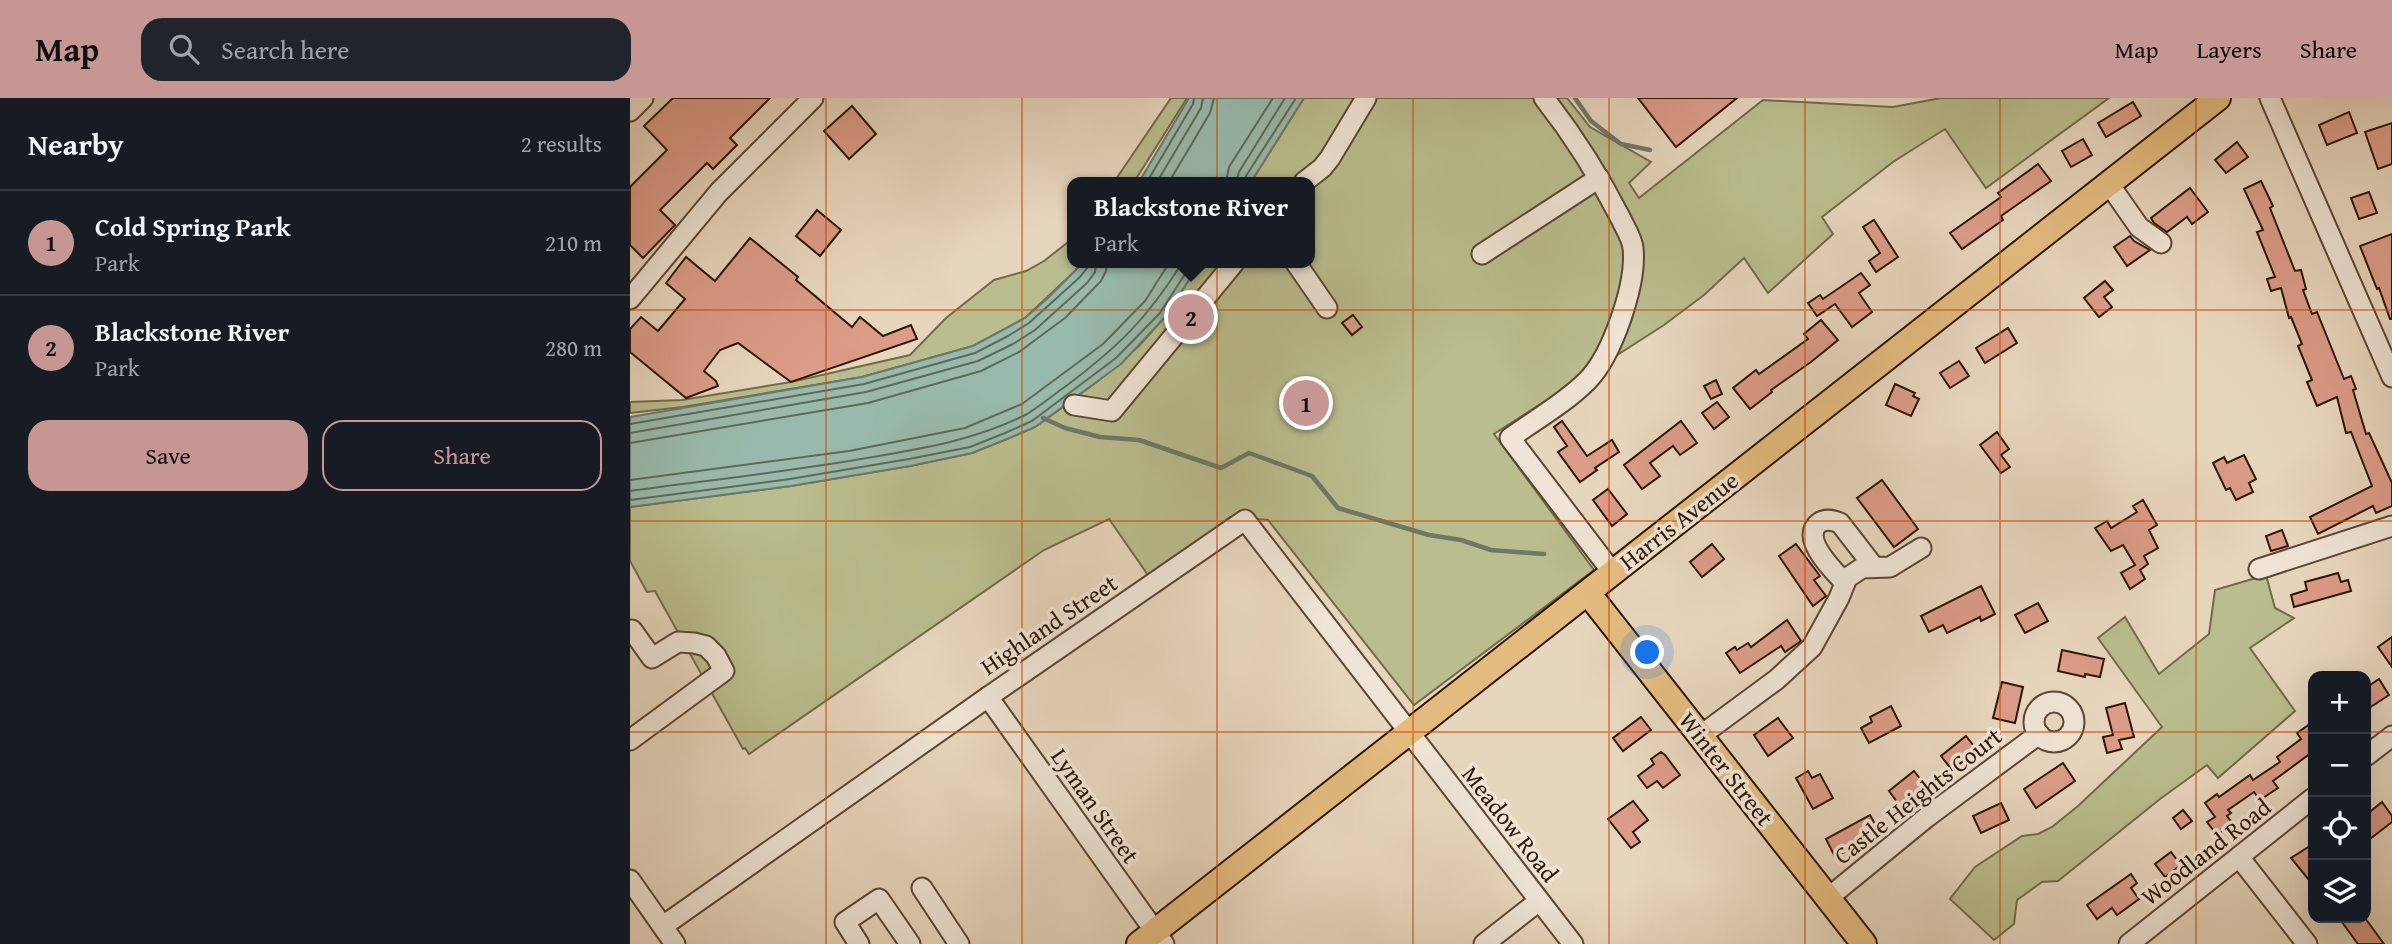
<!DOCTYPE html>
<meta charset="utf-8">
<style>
body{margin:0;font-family:"Gentium Book Plus",serif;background:#20242c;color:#f1f3f6}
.controls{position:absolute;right:21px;bottom:21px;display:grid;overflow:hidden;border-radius:14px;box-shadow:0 7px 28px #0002}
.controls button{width:63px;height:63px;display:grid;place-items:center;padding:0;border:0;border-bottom:2px solid #363941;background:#171b24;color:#f1f3f6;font:35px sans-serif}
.you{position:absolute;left:1018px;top:555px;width:24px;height:24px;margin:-18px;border:5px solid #fff;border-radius:50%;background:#1a73e8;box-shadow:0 0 0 10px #1a73e833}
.badge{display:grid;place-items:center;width:46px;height:46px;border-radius:50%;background:#c59692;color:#111;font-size:23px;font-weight:700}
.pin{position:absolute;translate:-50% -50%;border:4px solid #fff;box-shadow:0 2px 7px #0006}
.popup{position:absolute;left:437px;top:79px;width:248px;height:91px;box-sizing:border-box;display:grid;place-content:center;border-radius:14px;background:#171b24;filter:drop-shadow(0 2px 5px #0005);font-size:23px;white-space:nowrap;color:#9ea1a6}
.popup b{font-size:26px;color:#f1f3f6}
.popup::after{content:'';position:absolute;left:50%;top:100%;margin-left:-14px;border:14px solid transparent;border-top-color:#171b24}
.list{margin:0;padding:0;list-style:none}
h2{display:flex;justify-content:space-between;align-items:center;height:91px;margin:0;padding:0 28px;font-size:30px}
h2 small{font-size:23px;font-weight:400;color:#9ea1a6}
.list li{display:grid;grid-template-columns:46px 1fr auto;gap:21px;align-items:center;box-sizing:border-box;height:105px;padding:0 28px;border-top:2px solid #363941}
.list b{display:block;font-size:26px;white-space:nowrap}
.list p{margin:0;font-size:23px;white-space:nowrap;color:#9ea1a6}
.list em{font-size:23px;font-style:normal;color:#9ea1a6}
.actions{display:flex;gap:14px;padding:21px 28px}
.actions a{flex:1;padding:16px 0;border:2px solid #c59692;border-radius:21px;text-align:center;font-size:24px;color:#c59692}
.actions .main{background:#c59692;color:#111}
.icon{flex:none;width:38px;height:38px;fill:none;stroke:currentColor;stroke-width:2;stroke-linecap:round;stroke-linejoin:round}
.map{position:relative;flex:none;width:1762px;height:846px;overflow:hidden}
header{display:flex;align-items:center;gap:42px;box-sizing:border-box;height:98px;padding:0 35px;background:#c59692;color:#111}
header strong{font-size:33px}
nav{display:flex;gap:38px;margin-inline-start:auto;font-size:24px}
.search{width:490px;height:63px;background:#20242c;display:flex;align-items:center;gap:18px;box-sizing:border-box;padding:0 24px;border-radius:21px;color:#9ea1a6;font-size:26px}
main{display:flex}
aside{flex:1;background:#171b24}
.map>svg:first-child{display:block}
.green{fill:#babd8e;stroke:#746a4a;stroke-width:2}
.water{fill:#98baac;stroke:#6d7869;stroke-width:2}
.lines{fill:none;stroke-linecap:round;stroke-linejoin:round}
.shore{stroke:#626858;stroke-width:2}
.stream{stroke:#6d7869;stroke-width:4.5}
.building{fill:#db9c89;stroke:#2d1605;stroke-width:2}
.minor-casing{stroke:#5c4633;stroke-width:23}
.major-casing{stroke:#2d1605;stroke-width:28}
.minor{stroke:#efe4d5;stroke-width:19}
.major{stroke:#e4bb7f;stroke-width:24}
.grid{fill:none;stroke:#cc4f0b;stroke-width:2;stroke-opacity:0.55}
.labels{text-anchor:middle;stroke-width:7;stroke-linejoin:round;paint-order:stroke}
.street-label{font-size:24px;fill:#2d1605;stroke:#efe4d5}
</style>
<header>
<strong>Map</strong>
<div class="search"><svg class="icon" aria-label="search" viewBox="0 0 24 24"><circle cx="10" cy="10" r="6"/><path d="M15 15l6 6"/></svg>Search here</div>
<nav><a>Map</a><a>Layers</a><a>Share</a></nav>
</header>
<main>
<aside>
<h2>Nearby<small>2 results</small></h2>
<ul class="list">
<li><span class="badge">1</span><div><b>Cold Spring Park</b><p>Park</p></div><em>210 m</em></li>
<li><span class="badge">2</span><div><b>Blackstone River</b><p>Park</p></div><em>280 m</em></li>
</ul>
<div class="actions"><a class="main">Save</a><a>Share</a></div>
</aside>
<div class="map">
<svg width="1762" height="846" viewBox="0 0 1762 846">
<rect width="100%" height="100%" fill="#e7d6be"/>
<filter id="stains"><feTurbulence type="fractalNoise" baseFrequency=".00286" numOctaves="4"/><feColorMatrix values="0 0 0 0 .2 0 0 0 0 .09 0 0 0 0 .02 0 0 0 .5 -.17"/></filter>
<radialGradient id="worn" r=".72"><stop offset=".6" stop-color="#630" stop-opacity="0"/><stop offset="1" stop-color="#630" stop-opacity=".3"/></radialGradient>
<!-- green -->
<g class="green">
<polygon points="541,0 557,0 504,84 484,84"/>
<polygon points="674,0 937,0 960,29 1021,64 999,85 1009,100 1133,2 1263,9 1311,0 1479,0 1356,90 1315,31 1263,64 1192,119 1203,136 1138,195 1114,160 1074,197 1034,227 864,336 964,472 784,607 638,422 600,419 520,480 479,421 414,452 119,656 115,650 113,651 25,493 17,494 0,463 0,409 161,388 280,368 342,355 377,341 405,329 429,312 468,283 509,248 535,219 570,165 680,165 680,84 621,84"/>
<polygon points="442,141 442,165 450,165 445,173 395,220 343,248 232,279 53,309 0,315 0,304 52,302 161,284 280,257 316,220 364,182 396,173 414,163"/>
<polygon points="1636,477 1645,510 1664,520 1620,550 1665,613 1588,680 1577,667 1530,701 1428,783 1412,784 1387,802 1384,826 1364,842 1320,801 1345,769 1392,738 1408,736 1422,729 1448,708 1532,629 1468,540 1495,519 1529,576 1579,536 1585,492"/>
</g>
<!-- water -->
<g class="water">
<polygon points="559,0 674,0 621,84 509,84"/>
<polygon points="453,165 570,165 535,219 491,266 405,329 377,341 342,355 280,368 161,388 0,409 0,319 232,279 343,248 395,220 418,200"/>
</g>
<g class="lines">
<!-- shore -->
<g class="shore">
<polyline points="517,84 563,6 564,0"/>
<polyline points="527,84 571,10 573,0"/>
<polyline points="539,84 580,15 584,0"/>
<polyline points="596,84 599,69 643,0"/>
<polyline points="606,84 609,74 655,0"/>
<polyline points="615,84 616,78 666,0"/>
<polyline points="0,326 234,286 345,255 378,238 399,225 450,179 457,170 458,165"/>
<polyline points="0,335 236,294 348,263 383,246 405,232 457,185 465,174 466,165"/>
<polyline points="0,345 238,305 351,273 389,254 435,220 471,183 476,173 477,165"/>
<polyline points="0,382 219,353 335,330 392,306 473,246 515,203 539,165"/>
<path d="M0 393C81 382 163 373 243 359 296 350 349 341 397 316 410 308 423 297 436 288 488 249 517 221 552 165"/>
<polyline points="0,402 160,381 279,361 340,349 375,335 402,323 486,260 530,215 562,165"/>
</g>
<!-- stream -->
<g class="stream">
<polyline points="945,0 961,23 991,46 1020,52"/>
<polyline points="413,320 435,330 470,339 509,342 591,370 619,355 682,378 708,410 799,437 831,442 861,452 914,456"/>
</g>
</g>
<!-- building -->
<g class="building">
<polygon points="43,0 140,0 100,40 107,47 83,71 77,65 30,112 45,127 13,160 0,147 0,89 37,52 14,28"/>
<polygon points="1008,0 1107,0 1046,49"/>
<polygon points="1503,4 1511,18 1476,39 1468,25"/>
<polygon points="222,8 246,36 219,61 194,33"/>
<polygon points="1719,14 1727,35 1697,47 1689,27"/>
<polygon points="1762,25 1762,66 1748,71 1735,34"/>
<polygon points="1453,41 1462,57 1441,69 1432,53"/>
<polygon points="1607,44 1618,59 1596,75 1585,62"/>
<polygon points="1408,66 1421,83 1371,118 1373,122 1332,151 1320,135 1371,99 1368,95"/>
<polygon points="1631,83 1643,108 1640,110 1665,173 1671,172 1676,191 1673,192 1682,216 1687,214 1714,281 1721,278 1726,291 1723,292 1736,336 1739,335 1762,385 1762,408 1746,415 1743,408 1688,436 1680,419 1742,388 1721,334 1716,335 1707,299 1687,308 1677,284 1682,282 1668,248 1672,246 1661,219 1659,220 1651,190 1641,193 1637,181 1645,179 1627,134 1633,132 1614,91"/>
<polygon points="1560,90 1578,114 1562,126 1557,119 1537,134 1524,125 1521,120"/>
<polygon points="1739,94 1747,115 1729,121 1721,100"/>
<polygon points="187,112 211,132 190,158 166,138"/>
<polygon points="1244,122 1268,159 1246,174 1239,163 1250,155 1233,129"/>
<polygon points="1762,136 1762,221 1760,221 1749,190 1747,191 1730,148"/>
<polygon points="1500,138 1504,143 1520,152 1497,168 1484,149"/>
<polygon points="120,140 168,179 166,182 222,229 230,219 253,238 281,227 287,241 161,284 108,245 90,252 74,273 86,283 88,288 56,300 0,254 0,231 11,219 28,233 55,201 36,185 56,159 85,183"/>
<polygon points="1231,175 1240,187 1229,195 1242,214 1222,229 1205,206 1187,218 1178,205 1190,197 1193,201"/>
<polygon points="1475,183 1483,192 1474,199 1482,209 1469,219 1454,200"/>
<polygon points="723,217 732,229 722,237 712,225"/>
<polygon points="1191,222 1208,242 1181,264 1141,292 1142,294 1120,311 1103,290 1126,272 1129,276 1178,241 1174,236"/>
<polygon points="1378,230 1387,245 1355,265 1346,250"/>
<polygon points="1329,263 1339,278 1320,290 1310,275"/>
<polygon points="1086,282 1092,296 1081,301 1074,288"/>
<polygon points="1265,286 1285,295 1283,298 1289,301 1281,318 1256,307"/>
<polygon points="1087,304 1099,319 1084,331 1072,315"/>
<polygon points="932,323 957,358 982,342 989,354 965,370 967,372 950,384 928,354 937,348 924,329"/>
<polygon points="1051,323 1067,345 1050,357 1043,348 1020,365 1030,378 1012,391 994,367"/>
<polygon points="1367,334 1379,351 1371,357 1380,369 1371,375 1350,347"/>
<polygon points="1614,357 1626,381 1619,385 1623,394 1606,402 1600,390 1596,392 1583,365 1594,359 1597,365"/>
<polygon points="1252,382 1288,431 1264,449 1227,400"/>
<polygon points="978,391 997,416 982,428 963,402"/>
<polygon points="1513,402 1527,427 1519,432 1528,450 1514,458 1518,466 1510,472 1515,481 1500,491 1491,475 1505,467 1493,447 1481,453 1465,430 1477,423 1481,430 1507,414 1503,408"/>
<polygon points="1652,432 1658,448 1641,453 1636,438"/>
<polygon points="1082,446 1094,461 1072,479 1060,464"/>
<polygon points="1166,446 1190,478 1184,482 1196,498 1183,508 1149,458"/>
<polygon points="1708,475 1711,484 1718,482 1721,493 1664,509 1661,497 1677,492 1675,484"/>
<polygon points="1351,488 1365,516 1351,523 1350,519 1317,535 1313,527 1299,534 1291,518"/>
<polygon points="1408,505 1418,523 1395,535 1385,517"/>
<polygon points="1157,522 1171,543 1155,554 1151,548 1110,575 1096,555 1105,549 1107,552 1118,545 1121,549"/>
<polygon points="1762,539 1762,569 1748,549"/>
<polygon points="1432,552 1474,561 1470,579 1455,576 1455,579 1428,573"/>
<polygon points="1749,581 1759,597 1736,612 1736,590"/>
<polygon points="1372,584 1393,589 1385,625 1363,620"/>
<polygon points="1495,605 1504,639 1489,642 1492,651 1477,655 1473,639 1483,637 1476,610"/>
<polygon points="1261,608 1271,628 1239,645 1231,630 1242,624 1240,619"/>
<polygon points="1011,619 1021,632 993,653 983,640"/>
<polygon points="1148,620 1163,640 1138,658 1124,637"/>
<polygon points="1683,624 1683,658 1681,655 1643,683 1648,690 1630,702 1624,694 1598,712 1601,715 1597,718 1603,726 1587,737 1577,724 1585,719 1575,705 1587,696 1589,699 1620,677 1623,682 1650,664 1647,659 1671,641 1667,635"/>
<polygon points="1336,638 1347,652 1322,672 1311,658"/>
<polygon points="1031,654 1035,657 1050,677 1033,690 1027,683 1017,690 1008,678 1024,666 1021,661"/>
<polygon points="1433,665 1445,683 1406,710 1394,691"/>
<polygon points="1178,673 1182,680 1190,676 1203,700 1183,711 1166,680"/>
<polygon points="1284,673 1295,687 1284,696 1288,701 1273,712 1259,693"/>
<polygon points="1003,703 1018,722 1003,734 1010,744 1001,750 978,721"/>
<polygon points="1752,704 1762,718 1762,724 1736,744 1736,717"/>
<polygon points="1371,705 1379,722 1351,735 1343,718"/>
<polygon points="1553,712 1562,723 1551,731 1543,720"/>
<polygon points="1240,717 1250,735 1205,759 1196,741"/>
<polygon points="1683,746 1683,787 1661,760"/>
<polygon points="1541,754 1551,767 1535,779 1525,766"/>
<polygon points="1501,776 1507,785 1501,790 1509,801 1487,817 1482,810 1467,821 1457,807"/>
<polygon points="1709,820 1735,820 1754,846 1728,846"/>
</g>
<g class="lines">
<!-- minor casing -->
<g class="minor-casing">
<g id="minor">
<path d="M914 0C943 37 969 78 991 121 995 130 1002 140 1003 150 1007 186 982 258 957 283 935 305 905 322 880 340L983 475"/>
<polyline points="1640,0 1762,279"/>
<polyline points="0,13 13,0"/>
<polyline points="674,84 692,70 700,60 736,0"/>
<polyline points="1479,86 1509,129 1531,145"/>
<polyline points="852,156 969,80"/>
<polyline points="666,165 697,210"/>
<polyline points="0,201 89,94 183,0"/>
<polyline points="444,307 482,313 604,165"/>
<polyline points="1629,471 1762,428"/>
<path d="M1215 485C1205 474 1169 440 1189 425 1196 420 1203 422 1210 425L1244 469"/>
<polyline points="358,599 534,846"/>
<circle cx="1424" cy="624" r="20"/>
<polyline points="1070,638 1146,582 1182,549 1209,500 1217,480 1232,470 1260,469 1291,450"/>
<polyline points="0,642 94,573 86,558 76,548 64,545 48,544 22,560 2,532"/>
<polyline points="1736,658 1762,638"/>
<polyline points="1609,759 1677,846"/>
<polyline points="0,782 45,846"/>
<polyline points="292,790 329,846"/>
<polyline points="1198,800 1297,719 1409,636"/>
<polyline points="33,828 358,599 615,422 943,846"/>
<polyline points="229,846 215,824 249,801 280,846"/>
<polyline points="854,846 909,803"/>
<polyline points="1499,846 1683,700"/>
</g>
</g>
<!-- major casing -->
<g class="major-casing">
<g id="major">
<polyline points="958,495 1234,846"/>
<polyline points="509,846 1588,0"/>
</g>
</g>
<!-- minor -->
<use href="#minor" class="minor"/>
<!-- major -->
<use href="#major" class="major"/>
</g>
<!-- grid -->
<path class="grid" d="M196 0V846M392 0V846M587 0V846M783 0V846M979 0V846M1175 0V846M1370 0V846M1566 0V846M0 212H1762M0 423H1762M0 634H1683M1736 634H1762"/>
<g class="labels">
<!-- street labels -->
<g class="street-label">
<text transform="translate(1049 423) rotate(-38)" y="8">Harris Avenue</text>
<text transform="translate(419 527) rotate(-34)" y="8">Highland Street</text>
<text transform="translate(1096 671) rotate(52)" y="8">Winter Street</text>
<text transform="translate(1288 698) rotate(-38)" y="8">Castle Heights Court</text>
<text transform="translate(465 708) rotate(55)" y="8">Lyman Street</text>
<text transform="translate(880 726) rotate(52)" y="8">Meadow Road</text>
<text transform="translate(1576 754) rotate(-38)" y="8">Woodland Road</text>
</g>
</g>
<rect width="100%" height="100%" filter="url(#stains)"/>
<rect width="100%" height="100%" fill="url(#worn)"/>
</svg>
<div class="controls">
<button>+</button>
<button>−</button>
<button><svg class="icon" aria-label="locate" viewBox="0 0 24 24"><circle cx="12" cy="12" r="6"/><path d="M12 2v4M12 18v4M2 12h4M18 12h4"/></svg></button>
<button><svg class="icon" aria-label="layers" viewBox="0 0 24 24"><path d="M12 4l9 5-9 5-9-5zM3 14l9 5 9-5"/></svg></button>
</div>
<div class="you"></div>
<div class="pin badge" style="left:676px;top:305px">1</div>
<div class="pin badge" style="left:561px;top:219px">2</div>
<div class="popup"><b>Blackstone River</b>Park</div>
</div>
</main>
